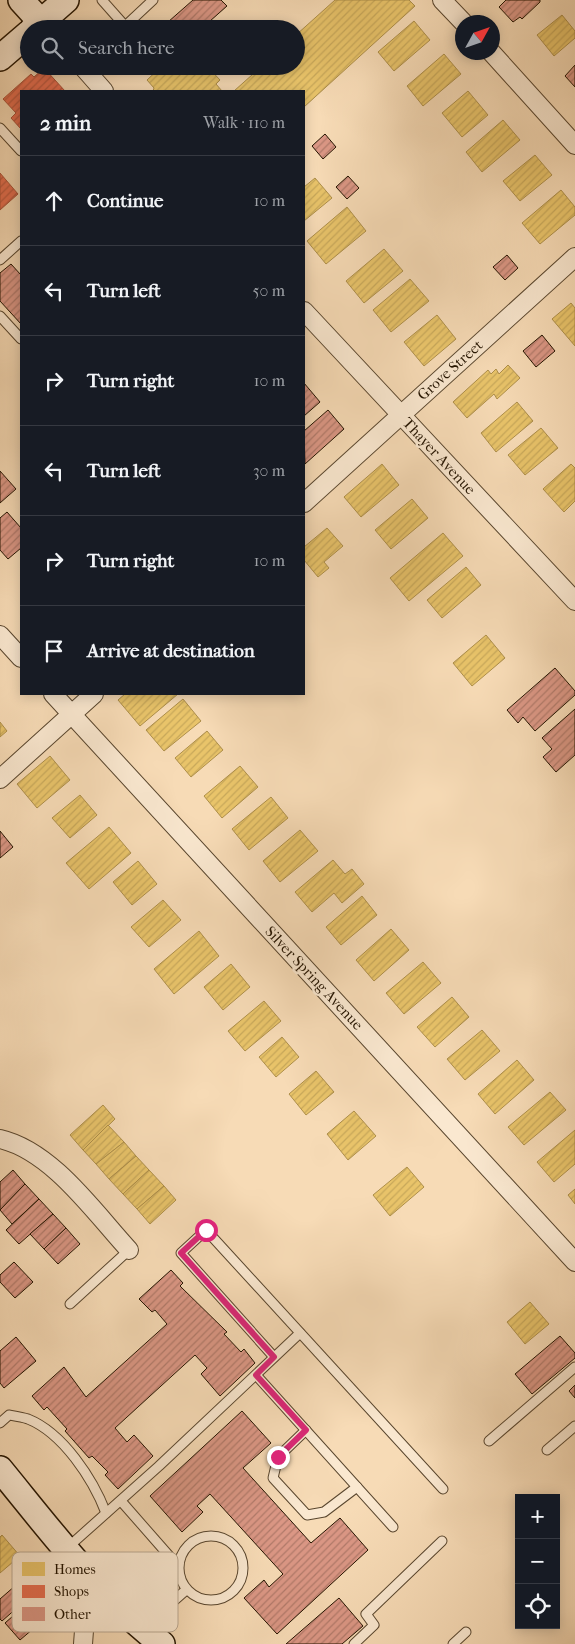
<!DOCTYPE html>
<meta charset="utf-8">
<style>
body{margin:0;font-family:"IM FELL French Canon",serif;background:#20242c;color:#f1f3f6}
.controls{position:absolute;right:15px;bottom:15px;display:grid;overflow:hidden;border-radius:0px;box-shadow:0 2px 12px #0003}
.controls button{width:45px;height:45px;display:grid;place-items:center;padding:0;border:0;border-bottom:1px solid #363941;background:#171b24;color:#f1f3f6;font:25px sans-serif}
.compass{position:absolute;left:455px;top:15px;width:45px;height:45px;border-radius:50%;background:#171b24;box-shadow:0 2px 12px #0003;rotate:50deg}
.stop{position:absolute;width:15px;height:15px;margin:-11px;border:4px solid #db2777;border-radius:50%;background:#fff}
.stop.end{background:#db2777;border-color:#fff;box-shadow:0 1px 5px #0008}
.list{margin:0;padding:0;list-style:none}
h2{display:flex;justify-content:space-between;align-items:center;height:65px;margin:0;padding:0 20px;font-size:21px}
h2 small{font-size:16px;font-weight:400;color:#9ea1a6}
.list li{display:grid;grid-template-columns:32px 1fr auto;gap:15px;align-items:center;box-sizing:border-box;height:90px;padding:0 20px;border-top:1px solid #363941}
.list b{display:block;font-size:19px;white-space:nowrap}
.list em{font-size:16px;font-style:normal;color:#9ea1a6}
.icon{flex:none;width:28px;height:28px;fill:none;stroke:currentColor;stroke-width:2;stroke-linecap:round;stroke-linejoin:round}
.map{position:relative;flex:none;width:575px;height:1644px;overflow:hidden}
.search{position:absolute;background:#171b24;box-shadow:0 2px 12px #0003;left:20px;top:20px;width:285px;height:55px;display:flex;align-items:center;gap:12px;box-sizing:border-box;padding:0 18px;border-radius:28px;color:#9ea1a6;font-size:19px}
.panel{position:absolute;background:#171b24;box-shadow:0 2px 12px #0003;left:20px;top:90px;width:285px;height:605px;border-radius:0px}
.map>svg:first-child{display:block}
.homes{fill:url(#homes-hatch);stroke:#ae8f4a}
.shops{fill:url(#shops-hatch);stroke:#ac5439}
.building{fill:url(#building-hatch);stroke:#241400}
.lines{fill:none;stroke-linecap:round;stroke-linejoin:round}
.lane-casing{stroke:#59462e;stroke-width:11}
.street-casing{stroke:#59462e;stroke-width:20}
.secondary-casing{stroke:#241400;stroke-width:28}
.lane{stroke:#fae8d0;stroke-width:9}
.street{stroke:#fae8d0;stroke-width:18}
.secondary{stroke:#fae8d0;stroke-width:25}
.route{stroke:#db2777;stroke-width:6}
.labels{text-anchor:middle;stroke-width:5;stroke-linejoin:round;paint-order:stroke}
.street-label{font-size:15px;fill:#241400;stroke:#fae8d0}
.key{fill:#fae8d0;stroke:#baa892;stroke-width:1}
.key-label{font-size:14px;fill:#241400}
</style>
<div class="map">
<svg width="575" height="1644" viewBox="0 0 575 1644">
<defs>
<pattern id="homes-hatch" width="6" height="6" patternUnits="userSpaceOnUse" patternTransform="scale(1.25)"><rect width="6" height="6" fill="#e9c46a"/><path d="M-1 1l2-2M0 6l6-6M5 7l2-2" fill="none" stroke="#c8a85a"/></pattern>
<pattern id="shops-hatch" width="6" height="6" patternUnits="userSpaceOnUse" patternTransform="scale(1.25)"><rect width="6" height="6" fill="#e76f51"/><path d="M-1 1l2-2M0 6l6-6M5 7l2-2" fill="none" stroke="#bb5a41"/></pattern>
<pattern id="building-hatch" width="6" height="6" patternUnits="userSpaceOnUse" patternTransform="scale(1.25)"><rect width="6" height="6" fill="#db9785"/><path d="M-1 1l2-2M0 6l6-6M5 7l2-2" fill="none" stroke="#b17a6a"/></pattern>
</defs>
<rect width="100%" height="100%" fill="#f7dbb6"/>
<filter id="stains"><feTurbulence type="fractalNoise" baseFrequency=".004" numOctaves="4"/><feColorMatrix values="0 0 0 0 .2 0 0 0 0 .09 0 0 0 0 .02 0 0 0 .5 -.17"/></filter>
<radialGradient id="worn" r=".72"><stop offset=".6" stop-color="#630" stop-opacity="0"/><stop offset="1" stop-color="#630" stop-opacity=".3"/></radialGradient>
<!-- homes -->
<g class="homes">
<polygon points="335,0 409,0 415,6 304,107 304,91 234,91 262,66 296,66 296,35"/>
<polygon points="562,15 575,31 575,38 554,56 537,35"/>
<polygon points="414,21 430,40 394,71 378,52"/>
<polygon points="444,54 461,74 423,106 407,86"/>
<polygon points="162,66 207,66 220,80 216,84 222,91 153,91 154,88 147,80"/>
<polygon points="468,91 488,115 462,137 442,113"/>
<polygon points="503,120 520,140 482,172 466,152"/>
<polygon points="535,155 552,175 520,201 503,181"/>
<polygon points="315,178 332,198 304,221 304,187"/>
<polygon points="561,190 575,207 575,215 540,244 522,223"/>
<polygon points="347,207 366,231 326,264 307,241"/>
<polygon points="384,249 403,271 364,303 346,281"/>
<polygon points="410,279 429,301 391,332 373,310"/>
<polygon points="571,303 575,308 575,346 552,319"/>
<polygon points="437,315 456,339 424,366 404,342"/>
<polygon points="508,365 520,378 497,399 494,394 467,418 453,402 488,370 491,374 496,369 499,374"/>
<polygon points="517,402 533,421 496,452 481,433"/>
<polygon points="541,428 558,448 525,475 508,455"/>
<polygon points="382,464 399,485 361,517 344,497"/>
<polygon points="571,464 575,468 575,501 564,512 543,489"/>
<polygon points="412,499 428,518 391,549 375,530"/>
<polygon points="327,528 343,546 324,562 329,568 318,577 304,560 304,547"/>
<polygon points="443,533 463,556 409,601 390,578"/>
<polygon points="466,567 481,585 442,618 427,600"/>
<polygon points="486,635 505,658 472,686 453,663"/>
<polygon points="125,694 178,694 140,726 118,700"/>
<polygon points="183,699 201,721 164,751 146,730"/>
<polygon points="0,722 7,731 0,737"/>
<polygon points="207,731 223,750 191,777 175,758"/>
<polygon points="50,756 70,780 37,808 17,784"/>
<polygon points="240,766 258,787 222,818 204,796"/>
<polygon points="80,795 97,815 70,838 52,818"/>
<polygon points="271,797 288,818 249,850 232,829"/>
<polygon points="109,827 131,853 89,889 66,863"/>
<polygon points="300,830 318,851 280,882 263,861"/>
<polygon points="333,860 345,874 352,869 364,884 342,903 334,893 312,912 295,892"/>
<polygon points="138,861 157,884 132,905 113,882"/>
<polygon points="362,896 377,915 341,945 326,927"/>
<polygon points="163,900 181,920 149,947 131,927"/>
<polygon points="391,929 409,950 374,981 356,960"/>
<polygon points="199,931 219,956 174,994 154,969"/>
<polygon points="423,962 441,983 404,1014 386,993"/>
<polygon points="231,964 250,987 223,1010 204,987"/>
<polygon points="452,997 469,1017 435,1047 417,1027"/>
<polygon points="264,1001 281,1021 245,1051 228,1031"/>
<polygon points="482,1030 500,1051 465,1080 447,1059"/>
<polygon points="282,1037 299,1057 276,1077 259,1057"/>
<polygon points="517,1060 534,1080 495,1114 478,1094"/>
<polygon points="316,1071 334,1092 306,1115 289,1094"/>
<polygon points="550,1092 566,1110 524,1145 508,1127"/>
<polygon points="103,1105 115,1119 83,1150 70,1135"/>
<polygon points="354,1111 376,1136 348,1160 327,1134"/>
<polygon points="108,1125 124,1142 96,1164 83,1150"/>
<polygon points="575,1130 575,1164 554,1182 537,1162"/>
<polygon points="124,1142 136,1156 109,1179 96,1164"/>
<polygon points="136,1156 149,1170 123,1194 109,1179"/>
<polygon points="407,1167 424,1187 390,1216 373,1195"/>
<polygon points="149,1170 164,1186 137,1209 123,1194"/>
<polygon points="164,1186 176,1200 150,1224 137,1209"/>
<polygon points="575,1189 575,1204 568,1195"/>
<polygon points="530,1302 549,1324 525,1344 507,1322"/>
<polygon points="2,1535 20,1556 0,1573 0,1537"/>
</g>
<!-- shops -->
<g class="shops">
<polygon points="44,68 65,91 21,91 21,129 11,118 16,113 3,99 31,74 34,77"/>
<polygon points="0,173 18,194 0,210"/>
</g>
<!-- building -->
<g class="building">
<polygon points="193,0 221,0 227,6 201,29 174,29 168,22"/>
<polygon points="506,0 540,0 540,2 522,19 520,17 513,22 499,7"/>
<polygon points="575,65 575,87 565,76"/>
<polygon points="325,134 336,147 323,159 312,146"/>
<polygon points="348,176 359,188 347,199 336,187"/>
<polygon points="507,255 518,268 505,280 493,267"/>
<polygon points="11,264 21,275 21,324 0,301 0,273"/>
<polygon points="542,335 555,351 536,367 523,351"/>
<polygon points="304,383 320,402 304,416"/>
<polygon points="328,410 344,429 305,464 304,431"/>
<polygon points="0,471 16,489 0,503"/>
<polygon points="7,512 21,528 21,548 8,559 0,550 0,518"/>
<polygon points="555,668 575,691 575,695 535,731 523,717 518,723 507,710"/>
<polygon points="575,709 575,755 556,772 543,757 552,749 542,738"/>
<polygon points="0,831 13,847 0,858"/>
<polygon points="13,1170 25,1184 0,1210 0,1182"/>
<polygon points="25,1184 39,1199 12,1224 0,1210"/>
<polygon points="39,1199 53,1214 19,1244 6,1230"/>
<polygon points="53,1214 66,1228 44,1249 30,1234"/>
<polygon points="66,1228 80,1244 58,1264 44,1249"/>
<polygon points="14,1262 33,1282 15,1298 0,1282 0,1275"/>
<polygon points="171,1270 183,1283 180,1286 227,1332 224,1334 241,1352 244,1349 255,1363 220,1396 201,1374 207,1368 195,1355 115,1428 127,1442 134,1435 153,1456 118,1489 105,1475 108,1472 92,1456 89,1458 65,1431 67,1429 47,1407 44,1410 32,1396 64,1367 86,1397 167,1324 155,1310 152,1312 139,1299"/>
<polygon points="560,1336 575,1353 575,1358 532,1394 515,1374"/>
<polygon points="16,1337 36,1361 4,1388 0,1383 0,1351"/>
<polygon points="575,1385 575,1398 569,1391"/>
<polygon points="242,1411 271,1443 243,1468 311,1543 340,1518 368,1550 277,1634 244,1598 264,1580 269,1587 283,1574 210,1494 197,1506 203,1512 182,1532 150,1496"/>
<polygon points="31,1572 43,1585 2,1621 0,1619 0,1599"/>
<polygon points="45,1588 60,1606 20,1640 5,1623"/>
<polygon points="339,1598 363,1626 342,1644 286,1644"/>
</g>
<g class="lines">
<!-- lane casing -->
<g class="lane-casing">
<g id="lane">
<polyline points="102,0 125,26"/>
<polyline points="122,29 153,0"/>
<polyline points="0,128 21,151"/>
<polyline points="0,260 21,241"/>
<polyline points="0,316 21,339"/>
<polyline points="70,1304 129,1250"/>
<polyline points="274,1357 181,1253 206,1230 443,1489"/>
<polyline points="256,1375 393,1527"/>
<path d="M0 1423 9 1415C15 1416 22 1417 28 1419 63 1433 93 1479 106 1513"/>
<polyline points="306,1430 278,1457 273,1478 307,1515 324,1512 357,1487"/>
<polyline points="489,1441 575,1367"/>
<polyline points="547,1450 575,1426"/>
<polyline points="121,1501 178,1566"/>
<circle cx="211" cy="1568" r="32"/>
<polyline points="66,1549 159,1466 300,1333"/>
<polyline points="144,1627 186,1590"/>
<polyline points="354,1644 374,1625 366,1614 442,1541"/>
<polyline points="453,1644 466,1632"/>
</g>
</g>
<!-- street casing -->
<g class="street-casing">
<g id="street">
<polyline points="442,0 463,22"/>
<polyline points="491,52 575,145"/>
<polyline points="82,66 104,91"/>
<polyline points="304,311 575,601"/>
<polyline points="304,503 575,257"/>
<polyline points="0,635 21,658"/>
<polyline points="53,694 575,1262"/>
<polyline points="0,779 94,694"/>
<path d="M0 1139C52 1151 94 1212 129 1250"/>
<polyline points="83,1644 88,1577"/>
</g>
</g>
<!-- secondary casing -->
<g class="secondary-casing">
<g id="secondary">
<polyline points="21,0 41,22"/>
<polyline points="33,29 66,0"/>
<polyline points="0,58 29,33"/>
<path d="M0 1469C50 1530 98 1595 162 1644"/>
</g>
</g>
<!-- lane -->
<use href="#lane" class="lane"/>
<!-- street -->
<use href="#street" class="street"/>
<!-- secondary -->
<use href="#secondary" class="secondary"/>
</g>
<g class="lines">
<!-- route -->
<polyline class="route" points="206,1230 181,1253 274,1357 256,1375 306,1430 278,1457"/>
</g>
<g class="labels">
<!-- street labels -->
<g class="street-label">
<text transform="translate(450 370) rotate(-42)" y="5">Grove Street</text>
<text transform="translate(439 456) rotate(47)" y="5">Thayer Avenue</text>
<text transform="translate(314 978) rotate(47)" y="5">Silver Spring Avenue</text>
</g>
</g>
<!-- legend -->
<rect x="12" y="1552" width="166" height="80" rx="8" class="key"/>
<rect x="22" y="1562" width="23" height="14" fill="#e9c46a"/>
<rect x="22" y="1585" width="23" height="13" fill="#e76f51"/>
<rect x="22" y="1607" width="23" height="14" fill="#db9785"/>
<g class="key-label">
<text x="54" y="1574">Homes</text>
<text x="54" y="1596">Shops</text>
<text x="54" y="1619">Other</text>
</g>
<rect width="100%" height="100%" filter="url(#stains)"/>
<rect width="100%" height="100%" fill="url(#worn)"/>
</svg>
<div class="controls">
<button>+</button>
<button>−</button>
<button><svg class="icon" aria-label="locate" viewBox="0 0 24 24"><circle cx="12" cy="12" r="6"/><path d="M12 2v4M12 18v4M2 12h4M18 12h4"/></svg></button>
</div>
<svg class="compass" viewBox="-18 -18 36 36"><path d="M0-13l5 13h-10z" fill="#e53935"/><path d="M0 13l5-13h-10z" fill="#9ea1a6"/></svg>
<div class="stop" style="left:206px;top:1230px"></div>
<div class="stop end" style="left:278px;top:1457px"></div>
<div class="search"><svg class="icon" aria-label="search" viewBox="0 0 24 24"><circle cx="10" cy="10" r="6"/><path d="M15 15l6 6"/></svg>Search here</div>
<section class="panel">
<h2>2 min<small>Walk · 110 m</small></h2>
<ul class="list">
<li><svg class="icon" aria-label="ahead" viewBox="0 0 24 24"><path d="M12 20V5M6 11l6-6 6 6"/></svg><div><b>Continue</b></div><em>10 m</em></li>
<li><svg class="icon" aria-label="left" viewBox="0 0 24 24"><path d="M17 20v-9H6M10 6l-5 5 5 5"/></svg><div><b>Turn left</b></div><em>50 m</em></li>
<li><svg class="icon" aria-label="right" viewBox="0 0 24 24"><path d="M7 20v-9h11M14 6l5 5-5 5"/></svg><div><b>Turn right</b></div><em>10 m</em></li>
<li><svg class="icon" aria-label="left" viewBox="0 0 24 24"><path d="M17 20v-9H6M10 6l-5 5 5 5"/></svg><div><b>Turn left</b></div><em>30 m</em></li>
<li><svg class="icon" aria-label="right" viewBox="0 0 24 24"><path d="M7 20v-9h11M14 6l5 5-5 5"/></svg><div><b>Turn right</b></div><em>10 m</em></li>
<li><svg class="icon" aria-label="arrive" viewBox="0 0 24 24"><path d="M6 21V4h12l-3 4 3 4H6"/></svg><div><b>Arrive at destination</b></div></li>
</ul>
</section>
</div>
